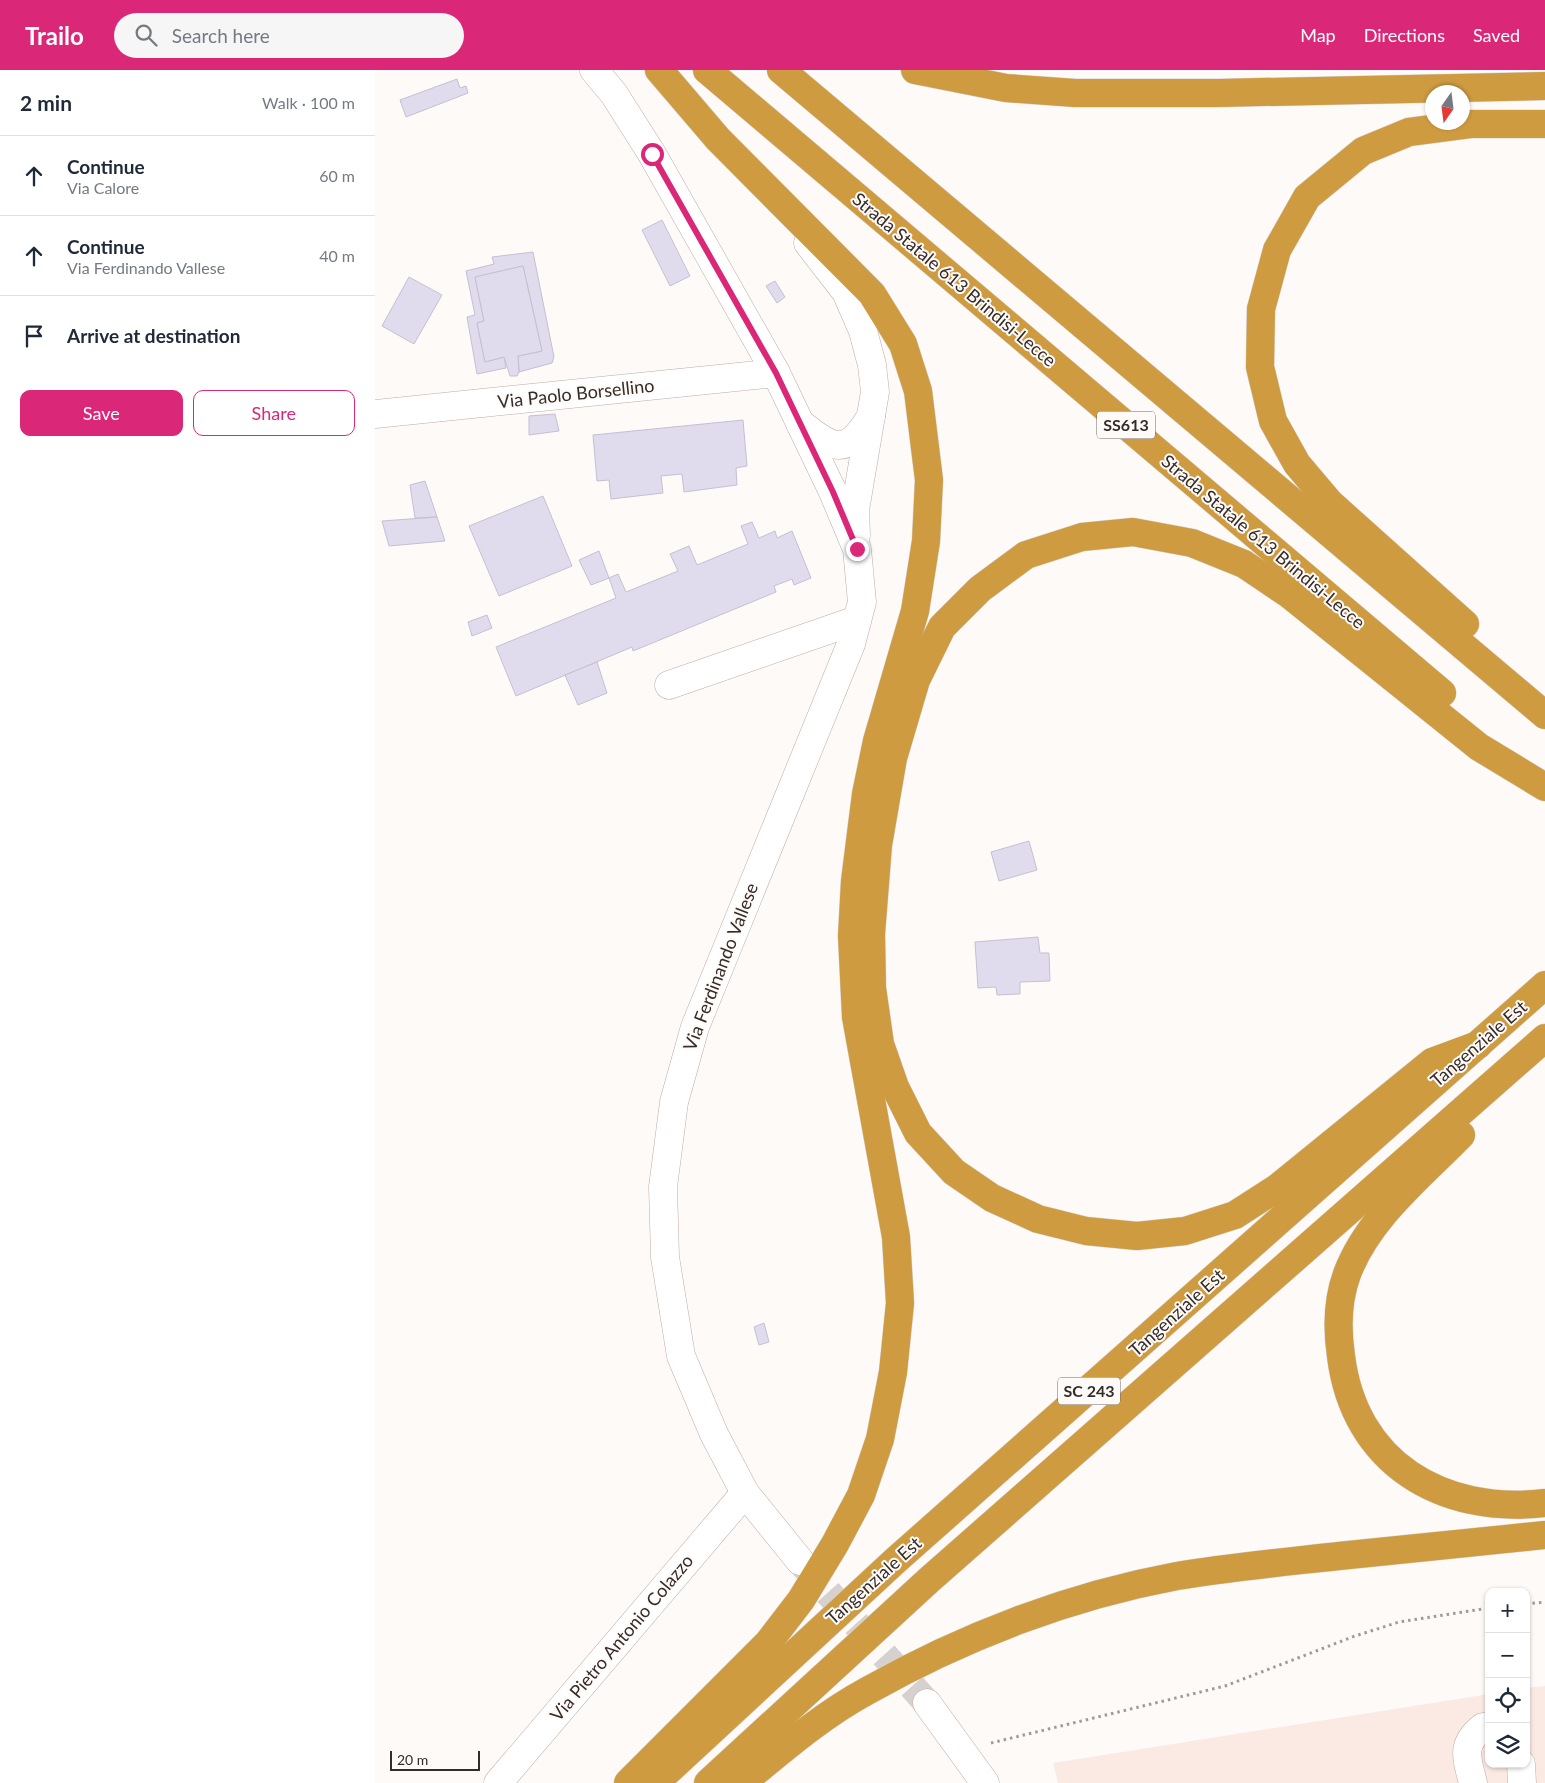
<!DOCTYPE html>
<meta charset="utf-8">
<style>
body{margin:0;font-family:Lato,sans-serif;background:#f6f6f7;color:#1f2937}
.controls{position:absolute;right:15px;bottom:15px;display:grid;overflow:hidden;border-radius:10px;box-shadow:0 1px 4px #0004}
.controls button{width:45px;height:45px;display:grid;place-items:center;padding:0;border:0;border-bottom:1px solid #e0e1e3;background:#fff;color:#1f2937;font:25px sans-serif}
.compass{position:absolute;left:1050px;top:15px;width:45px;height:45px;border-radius:50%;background:#fff;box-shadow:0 1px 4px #0004;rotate:194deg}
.scale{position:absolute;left:15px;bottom:12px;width:90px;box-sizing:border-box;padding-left:5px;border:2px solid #342c29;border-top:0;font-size:14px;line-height:18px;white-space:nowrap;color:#342c29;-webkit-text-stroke:4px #fefaf8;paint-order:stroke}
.stop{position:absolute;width:15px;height:15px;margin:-11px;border:4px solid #db2777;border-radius:50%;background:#fff}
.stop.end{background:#db2777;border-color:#fff;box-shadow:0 1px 5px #0008}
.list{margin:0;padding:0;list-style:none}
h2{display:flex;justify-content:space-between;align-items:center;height:65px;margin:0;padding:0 20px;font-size:21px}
h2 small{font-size:16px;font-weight:400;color:#747a83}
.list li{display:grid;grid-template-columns:32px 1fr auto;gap:15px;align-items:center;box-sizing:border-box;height:80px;padding:0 20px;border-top:1px solid #e0e1e3}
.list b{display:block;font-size:19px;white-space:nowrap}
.list p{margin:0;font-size:16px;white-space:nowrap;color:#747a83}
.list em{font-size:16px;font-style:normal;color:#747a83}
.actions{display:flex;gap:10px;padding:15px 20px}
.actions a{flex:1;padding:11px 0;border:1px solid #db2777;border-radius:10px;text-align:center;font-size:18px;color:#db2777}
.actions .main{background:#db2777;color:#fff}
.icon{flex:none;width:28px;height:28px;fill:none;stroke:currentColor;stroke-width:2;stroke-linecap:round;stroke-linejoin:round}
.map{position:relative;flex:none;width:1170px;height:1713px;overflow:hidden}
header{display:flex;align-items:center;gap:30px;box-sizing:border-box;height:70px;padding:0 25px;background:#db2777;color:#fff}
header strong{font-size:24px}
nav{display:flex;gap:28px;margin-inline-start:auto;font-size:18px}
.search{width:350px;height:45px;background:#f6f6f7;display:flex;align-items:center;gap:12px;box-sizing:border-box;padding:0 18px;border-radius:28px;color:#747a83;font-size:19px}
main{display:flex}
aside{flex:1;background:#fff}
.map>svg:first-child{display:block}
.built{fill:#fbeae4}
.building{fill:#e0dcee;stroke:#c4c0d2}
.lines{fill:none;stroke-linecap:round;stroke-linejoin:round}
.minor-tunnel{stroke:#d6d1cf;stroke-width:28;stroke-dasharray:28 14;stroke-linecap:butt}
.minor-casing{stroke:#bfaca5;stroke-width:29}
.highway-casing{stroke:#d6d5d4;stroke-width:29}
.path{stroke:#a09a98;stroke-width:3;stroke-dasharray:2.5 4;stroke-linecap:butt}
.minor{stroke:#fff;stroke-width:28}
.highway{stroke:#ce9b41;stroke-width:28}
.route{stroke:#db2777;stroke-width:6}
.labels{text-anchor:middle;stroke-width:4;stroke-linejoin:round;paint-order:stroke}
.shield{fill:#fefaf8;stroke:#716a67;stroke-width:1}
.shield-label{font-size:16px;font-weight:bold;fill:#342c29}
.street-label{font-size:18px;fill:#342c29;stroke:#fefaf8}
</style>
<header>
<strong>Trailo</strong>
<div class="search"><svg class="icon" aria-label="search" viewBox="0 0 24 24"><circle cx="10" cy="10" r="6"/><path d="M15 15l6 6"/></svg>Search here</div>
<nav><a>Map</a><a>Directions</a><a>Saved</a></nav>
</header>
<main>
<aside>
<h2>2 min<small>Walk · 100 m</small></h2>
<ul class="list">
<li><svg class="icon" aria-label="ahead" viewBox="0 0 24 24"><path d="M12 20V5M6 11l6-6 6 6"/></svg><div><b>Continue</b><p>Via Calore</p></div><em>60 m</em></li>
<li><svg class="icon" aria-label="ahead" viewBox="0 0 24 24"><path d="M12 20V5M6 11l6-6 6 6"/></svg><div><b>Continue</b><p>Via Ferdinando Vallese</p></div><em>40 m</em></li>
<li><svg class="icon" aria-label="arrive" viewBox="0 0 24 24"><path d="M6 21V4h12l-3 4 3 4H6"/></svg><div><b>Arrive at destination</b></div></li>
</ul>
<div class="actions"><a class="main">Save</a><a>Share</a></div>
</aside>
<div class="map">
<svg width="1170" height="1713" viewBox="0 0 1170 1713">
<rect width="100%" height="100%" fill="#fefaf8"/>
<!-- built -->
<polygon class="built" points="1170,1616 1170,1713 683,1713 678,1693 1114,1624 1114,1694 1151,1694 1151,1618"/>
<!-- building -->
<g class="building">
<polygon points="82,9 85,18 91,16 93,23 31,47 25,30"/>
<polygon points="287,150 315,206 295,216 267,160"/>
<polygon points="158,182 179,287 177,293 144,302 143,286 167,281 148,196 100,207 109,251 102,253 110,292 129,287 131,298 102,304 92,247 100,245 91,201 119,194 117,187"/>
<polygon points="148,196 167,281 143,286 144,302 142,306 135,306 129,287 110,292 102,253 109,251 100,207"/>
<polygon points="34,207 67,225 39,274 7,256"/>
<polygon points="400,211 410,227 402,233 391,216"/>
<polygon points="180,344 184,361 154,365 154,346"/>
<polygon points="368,350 372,396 361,398 362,415 309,422 307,404 286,406 288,423 236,429 234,410 222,411 218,365"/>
<polygon points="50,411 62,447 40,448 35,415"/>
<polygon points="168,426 197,496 124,526 94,456"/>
<polygon points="62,447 70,471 14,476 7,451"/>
<polygon points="377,452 384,468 400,461 402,468 417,461 436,508 419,515 417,509 399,516 401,522 258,581 257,577 141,626 121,577 241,528 234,508 243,504 251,522 303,501 295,484 314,476 322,495 373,474 366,456"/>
<polygon points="224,481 234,508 216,515 204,490"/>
<polygon points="112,545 117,558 97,566 93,552"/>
<polygon points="222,592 232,623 203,635 190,605"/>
<polygon points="654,771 662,800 624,811 616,782"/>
<polygon points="663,867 665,883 674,883 675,911 645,912 645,924 622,925 621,917 603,918 600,872"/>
<polygon points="389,1253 394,1272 384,1275 379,1257"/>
</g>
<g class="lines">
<!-- minor-tunnel -->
<polyline class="minor-tunnel" points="425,1491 552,1633"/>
<!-- minor casing -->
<g class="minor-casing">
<g id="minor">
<polyline points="219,0 239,24 277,84 401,303 458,422 482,479 487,532 476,574 320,957 299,1032 288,1117 290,1187 306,1286 339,1364 370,1423 425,1491"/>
<polyline points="433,173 471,222 488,261 497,295 500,322 480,440 481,465"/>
<polyline points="0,344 401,303"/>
<path d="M425 353C458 380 472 387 496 346"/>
<polyline points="294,615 482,550"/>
<polyline points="552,1633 610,1713"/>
<polyline points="1146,1694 1147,1713"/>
<polyline points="123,1713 370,1423"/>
<path d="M1098 1713C1092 1688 1085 1675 1108 1657H1114"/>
</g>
</g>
<!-- highway casing -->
<g class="highway-casing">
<g id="highway">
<polyline points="332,0 1067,623"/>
<polyline points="406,0 1170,645"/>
<polyline points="540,0 631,18 700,23 844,23 1170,16"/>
<polyline points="1090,554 955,433 922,394 898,351 885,297 886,239 902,180 932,127 988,81 1034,62 1095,54 1170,54"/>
<polyline points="1103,975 1057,992 902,1118 860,1145 810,1161 762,1166 711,1161 663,1149 617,1128 579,1102 543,1063 520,1017 505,974 497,918 496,864 503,775 518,688 541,610 567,557 605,519 651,485 707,467 758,462 817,473 869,494 915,525 1104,677 1170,717"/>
<path d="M1086 1065C1045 1107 993 1148 972 1204 962 1231 962 1259 966 1286 979 1393 1067 1445 1170 1433"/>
<polyline points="253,1713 393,1573 426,1530 460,1474 486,1425 505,1369 518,1302 525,1233 521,1167 481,947 477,866 480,811 491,724 502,671 540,541 551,471 554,410 543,321 528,274 497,224 343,69 284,0"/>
<polyline points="280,1713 521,1490 1170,915"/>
<polyline points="333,1713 554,1510 1170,968"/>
<path d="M367 1713C407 1680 446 1646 492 1621 587 1567 694 1526 802 1506 855 1497 910 1492 964 1486 1033 1479 1101 1472 1170 1465"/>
</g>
</g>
<!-- path -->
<g class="path">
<polyline points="1151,1534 1170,1532"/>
<polyline points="616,1673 850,1616 980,1566 1024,1552 1114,1538"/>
</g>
<!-- minor -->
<use href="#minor" class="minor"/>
<!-- highway -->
<use href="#highway" class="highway"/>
</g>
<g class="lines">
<!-- route -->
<polyline class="route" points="277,84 401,303 458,422 482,479"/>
</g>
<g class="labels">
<!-- shield labels -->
<g class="shield">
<rect x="722" y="341.5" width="58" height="27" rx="4"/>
<rect x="683" y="1307.5" width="62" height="27" rx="4"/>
</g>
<g class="shield-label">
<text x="751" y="361">SS613</text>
<text x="714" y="1327">SC 243</text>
</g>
<!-- street labels -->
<g class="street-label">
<text transform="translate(579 210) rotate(40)" y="6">Strada Statale 613 Brindisi-Lecce</text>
<text transform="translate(201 324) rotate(-6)" y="6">Via Paolo Borsellino</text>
<text transform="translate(888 472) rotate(40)" y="6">Strada Statale 613 Brindisi-Lecce</text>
<text transform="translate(346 897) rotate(-69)" y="6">Via Ferdinando Vallese</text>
<text transform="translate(1104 974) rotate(-41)" y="6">Tangenziale Est</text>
<text transform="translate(802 1243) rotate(-42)" y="6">Tangenziale Est</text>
<text transform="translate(499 1511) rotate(-42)" y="6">Tangenziale Est</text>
<text transform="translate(247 1568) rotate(-50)" y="6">Via Pietro Antonio Colazzo</text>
</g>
</g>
</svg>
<div class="controls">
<button>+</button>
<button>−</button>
<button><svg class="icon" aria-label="locate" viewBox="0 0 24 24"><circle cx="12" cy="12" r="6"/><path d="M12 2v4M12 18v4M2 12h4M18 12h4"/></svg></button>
<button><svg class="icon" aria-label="layers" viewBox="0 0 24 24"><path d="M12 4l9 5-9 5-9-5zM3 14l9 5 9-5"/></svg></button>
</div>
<svg class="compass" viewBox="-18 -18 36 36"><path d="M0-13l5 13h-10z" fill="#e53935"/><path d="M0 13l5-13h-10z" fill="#747a83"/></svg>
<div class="scale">20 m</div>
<div class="stop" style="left:277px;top:84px"></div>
<div class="stop end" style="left:482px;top:479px"></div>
</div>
</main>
